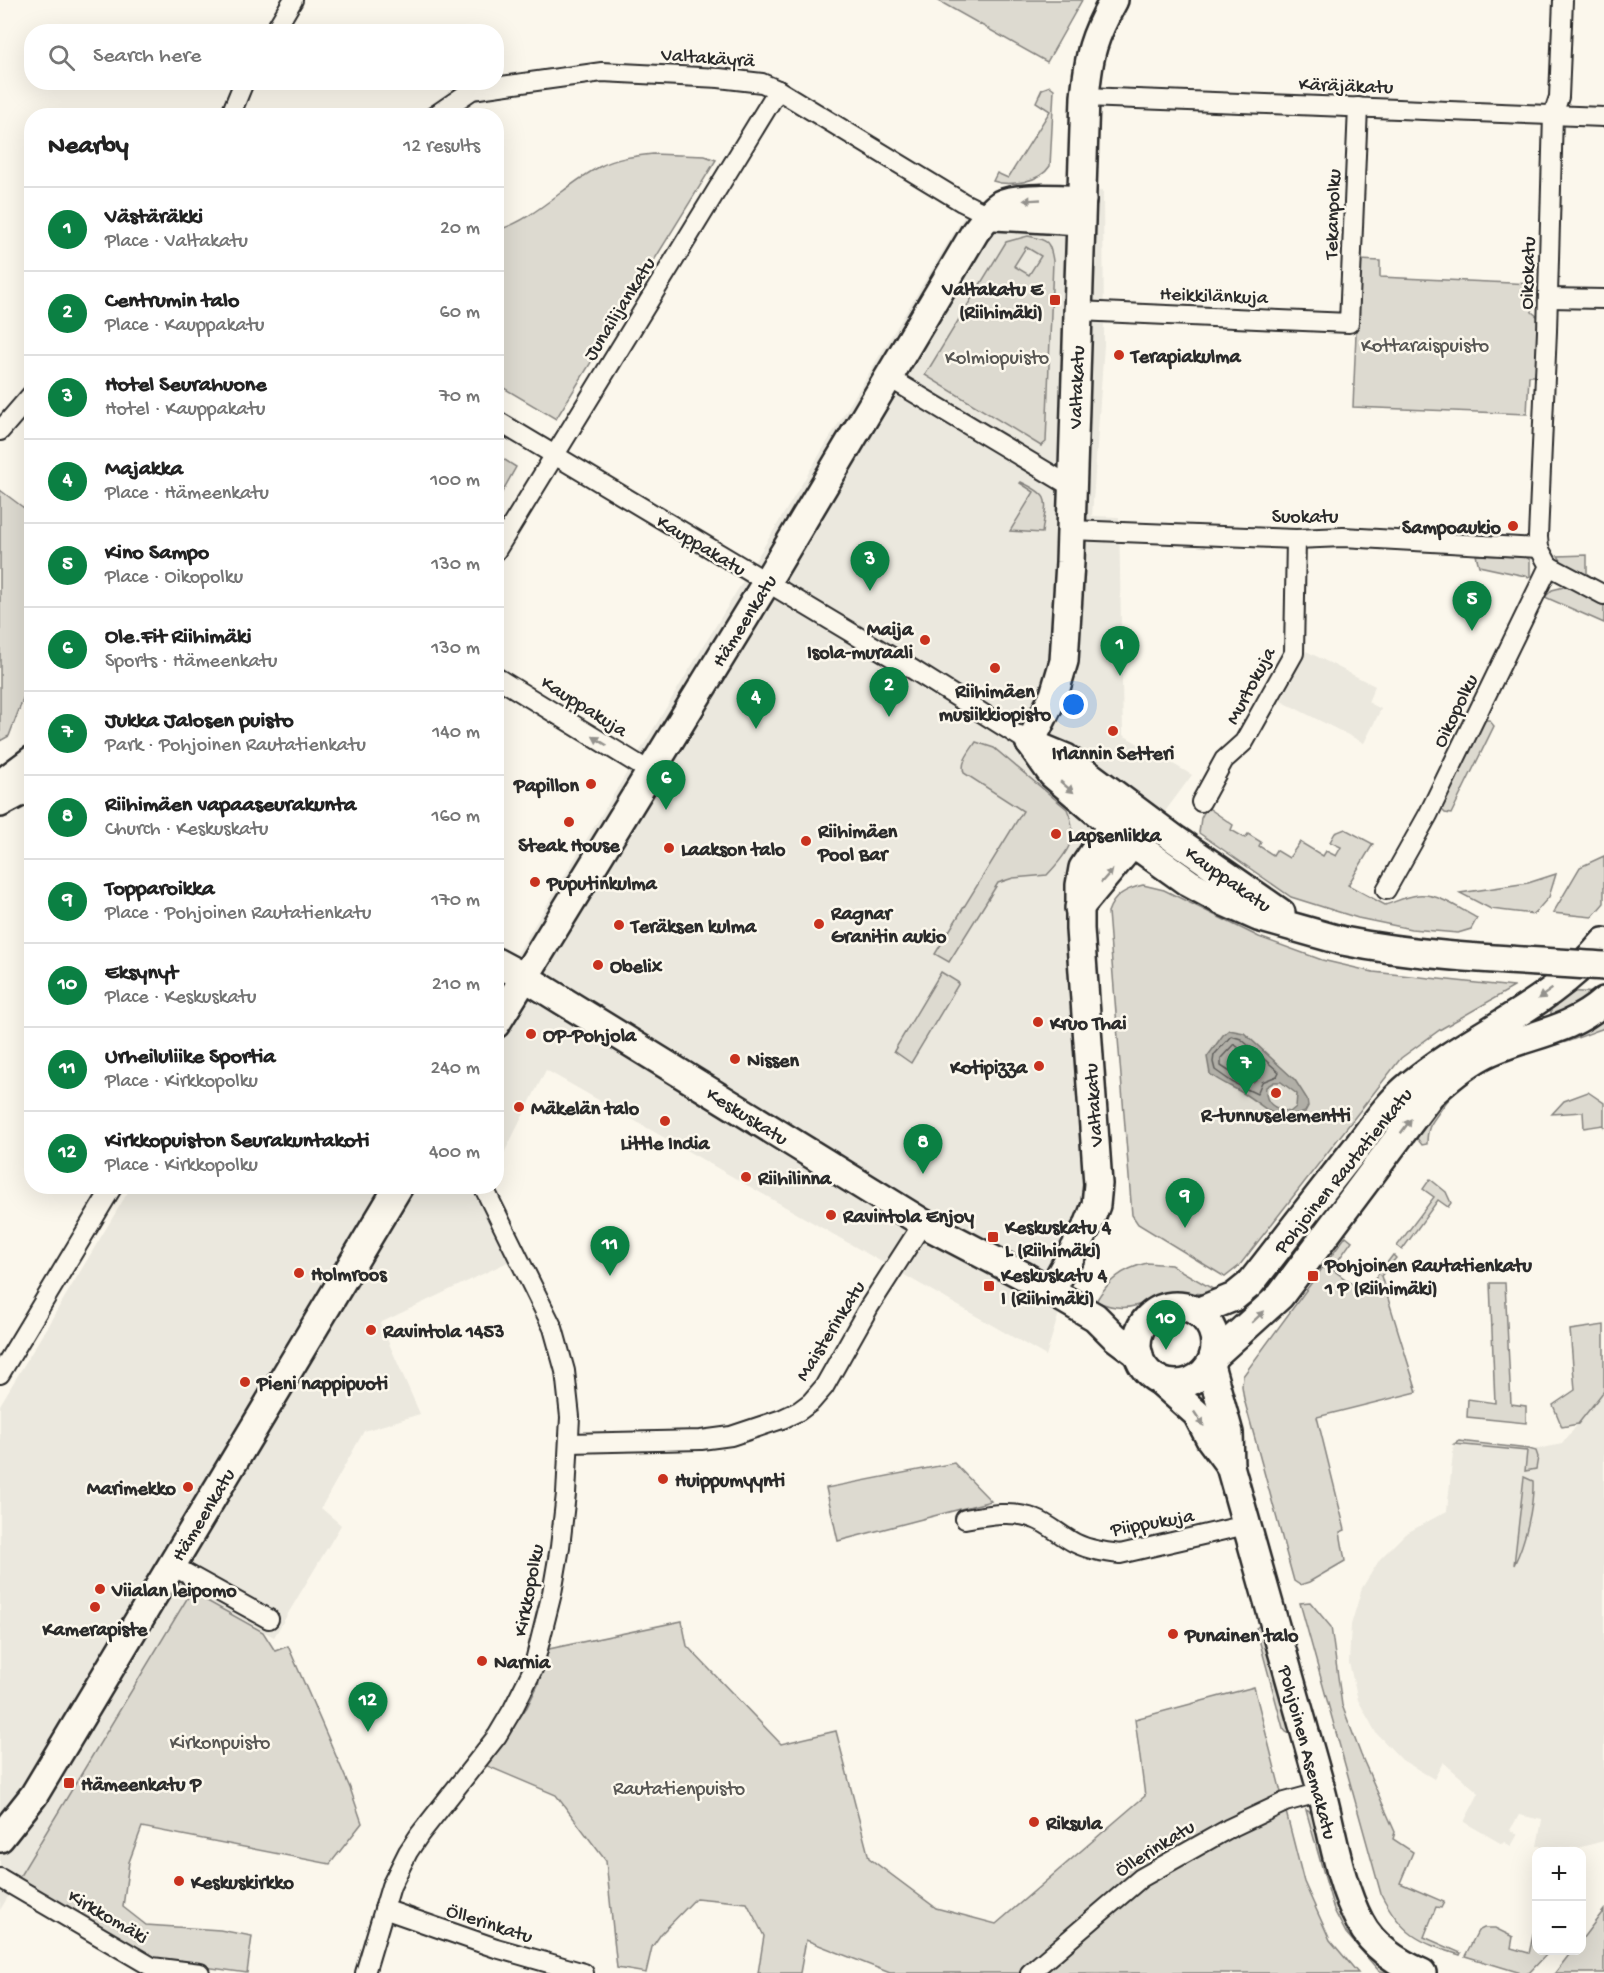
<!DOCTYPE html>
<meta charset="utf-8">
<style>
body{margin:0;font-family:"Gochi Hand",sans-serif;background:#f2f2f2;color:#222}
.controls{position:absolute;right:18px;bottom:18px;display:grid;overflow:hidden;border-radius:12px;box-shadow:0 6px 24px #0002}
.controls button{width:54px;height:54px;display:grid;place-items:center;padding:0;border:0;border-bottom:2px solid #e0e0e0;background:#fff;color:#222;font:30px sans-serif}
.you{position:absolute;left:1074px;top:705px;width:21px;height:21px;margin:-15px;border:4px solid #fff;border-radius:50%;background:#1a73e8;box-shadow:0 0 0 9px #1a73e833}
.badge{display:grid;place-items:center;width:39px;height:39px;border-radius:50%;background:#0b8043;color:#fff;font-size:20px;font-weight:700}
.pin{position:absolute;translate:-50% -50px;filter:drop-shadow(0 2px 3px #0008)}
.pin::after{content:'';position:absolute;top:32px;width:21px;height:18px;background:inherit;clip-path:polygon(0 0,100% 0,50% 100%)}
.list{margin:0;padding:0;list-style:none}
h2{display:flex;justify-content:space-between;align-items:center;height:78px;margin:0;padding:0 24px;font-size:26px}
h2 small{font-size:20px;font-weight:400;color:#767676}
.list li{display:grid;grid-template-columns:39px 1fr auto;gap:18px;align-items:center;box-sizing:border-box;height:84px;padding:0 24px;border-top:2px solid #e0e0e0}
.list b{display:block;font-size:22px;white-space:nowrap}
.list p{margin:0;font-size:20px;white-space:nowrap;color:#767676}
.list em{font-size:20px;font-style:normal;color:#767676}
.icon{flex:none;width:33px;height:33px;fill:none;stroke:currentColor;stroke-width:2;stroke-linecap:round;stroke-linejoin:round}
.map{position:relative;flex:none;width:1604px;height:1973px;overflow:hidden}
.search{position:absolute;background:#fff;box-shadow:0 6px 24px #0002;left:24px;top:24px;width:480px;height:66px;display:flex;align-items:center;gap:15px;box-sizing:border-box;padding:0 21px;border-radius:24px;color:#767676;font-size:22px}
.panel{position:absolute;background:#fff;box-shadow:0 6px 24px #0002;left:24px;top:108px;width:480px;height:1086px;border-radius:24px}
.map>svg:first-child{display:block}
.built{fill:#ebe8de}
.green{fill:#dddad0;stroke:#84827e;stroke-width:1.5;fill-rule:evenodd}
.water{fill:#b1afa7;stroke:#7b7a75;stroke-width:1.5;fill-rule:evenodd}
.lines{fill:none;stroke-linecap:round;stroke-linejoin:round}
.shore{stroke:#61605d;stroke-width:1.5}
.street-casing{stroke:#2b2b2b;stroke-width:22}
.secondary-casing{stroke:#2b2b2b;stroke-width:32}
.street{stroke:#fbf7ec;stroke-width:18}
.secondary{stroke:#fbf7ec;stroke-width:27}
.secondary-bridge-casing{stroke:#2b2b2b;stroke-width:32;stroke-linecap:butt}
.secondary-bridge{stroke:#fbf7ec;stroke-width:27}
.oneway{fill:#93918c}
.poi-dot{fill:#c8321e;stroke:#fbf7ec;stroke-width:2}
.labels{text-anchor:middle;stroke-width:5;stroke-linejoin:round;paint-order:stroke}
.street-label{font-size:20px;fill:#2b2b2b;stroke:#fbf7ec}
.poi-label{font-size:20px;font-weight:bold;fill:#2b2b2b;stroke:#fbf7ec;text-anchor:start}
.park-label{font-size:20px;fill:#585754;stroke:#fbf7ec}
</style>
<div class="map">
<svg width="1604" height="1973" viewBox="0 0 1604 1973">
<rect width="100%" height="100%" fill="#fbf7ec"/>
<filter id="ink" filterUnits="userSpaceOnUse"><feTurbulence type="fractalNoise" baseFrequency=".0167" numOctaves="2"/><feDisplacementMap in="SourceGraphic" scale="12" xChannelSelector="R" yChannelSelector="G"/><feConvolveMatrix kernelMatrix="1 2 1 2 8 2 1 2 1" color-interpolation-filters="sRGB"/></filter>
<g filter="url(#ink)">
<!-- built -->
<g class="built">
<polygon points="1103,190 1104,345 1092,516 1119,517 1123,735 1192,775 1087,917 1098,1184 1046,1356 546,1070 497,1167 497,987 966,213"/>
<polygon points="1306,651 1375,686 1368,702 1381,709 1364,743 1281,701"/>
<polygon points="131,1187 487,1187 481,1198 510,1261 380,1323 420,1414 364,1431 321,1508 341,1525 274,1637 191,1592 0,1910 0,1405"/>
<polygon points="1604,1391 1604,1841 1577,1848 1537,1846 1542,1820 1519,1815 1510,1830 1518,1834 1511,1846 1504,1842 1502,1844 1464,1822 1479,1793 1443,1762 1434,1779 1402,1760 1376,1733 1358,1700 1349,1663 1351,1625 1362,1588 1380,1559 1405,1534 1447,1511 1454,1444 1527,1451 1562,1444"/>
</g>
<!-- green -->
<g class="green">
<polygon points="937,0 1082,0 1047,62"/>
<path d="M1050 86 1054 89 1050 166C1040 182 1010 187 993 181L997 173 1008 178 1050 111 1036 102 1042 89Z"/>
<path d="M653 154 705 156 716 160 556 419 497 384V230C533 221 566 184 599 167 616 158 634 156 653 154Z"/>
<path d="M1028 236C1048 240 1050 241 1053 261L1046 442 1041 446 925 375 1006 242ZM1026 247 1041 256 1029 275 1014 266Z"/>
<path d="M1359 260 1380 261V277L1533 284 1532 312 1539 318C1538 337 1538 356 1537 376H1529L1527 414 1353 407Z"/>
<polygon points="497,455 516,467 497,501"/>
<path d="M1021 482C1053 497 1046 500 1042 533L1010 531 1034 492 1020 483Z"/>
<polygon points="0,490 32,514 31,678 9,736 0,741"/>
<polygon points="1476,555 1526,557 1530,560 1530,577 1479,566"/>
<polygon points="1587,555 1587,574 1604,585 1564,565 1558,556"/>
<polygon points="1568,586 1604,605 1604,623 1545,597 1552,590"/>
<polygon points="1484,720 1489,720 1494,726 1451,814 1445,813 1441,809"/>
<path d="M976 742 994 748 1067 809C1080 838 1067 854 1047 875L1013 878 998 883 949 962 935 954 1023 811 964 773C960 762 970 751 976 742Z"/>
<path d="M1207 807 1233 825 1231 830 1245 838 1248 834 1261 842 1259 846 1273 855 1276 850 1289 858 1300 842 1323 856 1326 851 1336 856 1341 847 1330 842 1335 833 1345 829 1373 844 1348 885 1385 905C1395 902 1407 896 1418 895 1438 893 1460 909 1477 918L1471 929 1458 933 1411 929 1358 918 1291 897 1199 833 1201 818Z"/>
<polygon points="1604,856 1604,903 1592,917 1553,913 1580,867"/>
<polygon points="1556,874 1549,897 1534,914 1491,909 1460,893 1528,883"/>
<path d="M1143 885 1164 890 1259 937 1322 960 1373 972 1514 987 1441 1029 1401 1058 1239 1266 1225 1277 1138 1224 1132 1215 1108 912C1114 895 1126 889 1143 885Z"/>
<polygon points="941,972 959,983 911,1063 894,1051"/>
<polygon points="1560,991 1604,993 1551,1018 1551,1002"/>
<path d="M1604 1011V1028C1593 1032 1581 1037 1569 1041 1522 1055 1472 1064 1442 1108 1432 1123 1427 1125 1427 1144L1422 1145 1416 1137 1415 1128 1459 1078Z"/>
<polygon points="1588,1092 1604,1103 1604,1128 1603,1125 1584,1128 1583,1112 1552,1114 1564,1101"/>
<polygon points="1430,1179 1446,1192 1451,1203 1448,1207 1438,1200 1402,1250 1397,1246 1434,1197 1423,1189"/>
<polygon points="1346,1236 1352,1241 1332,1269 1364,1293 1393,1255 1396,1258 1381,1276 1417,1392 1317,1417 1345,1530 1340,1532 1345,1561 1309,1582 1300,1585 1294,1581 1244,1399 1242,1386 1243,1376"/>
<path d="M1147 1263 1171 1265 1220 1293C1203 1296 1189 1291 1173 1292 1163 1293 1155 1299 1146 1302 1129 1310 1113 1309 1096 1301 1109 1280 1122 1269 1147 1263Z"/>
<polygon points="1490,1283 1505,1283 1511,1404 1526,1406 1526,1423 1467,1417 1468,1399 1495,1403"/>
<polygon points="1604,1325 1604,1391 1578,1424 1562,1427 1553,1405 1575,1390 1570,1330"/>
<polygon points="1459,1441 1529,1449 1536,1451 1538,1457 1536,1469 1525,1471 1527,1451 1454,1444"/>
<polygon points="954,1463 991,1501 838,1541 826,1488"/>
<path d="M1524 1477 1533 1481C1534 1506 1525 1543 1514 1565Z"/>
<polygon points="191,1592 263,1632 275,1651 288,1646 350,1788 362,1823 330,1864 142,1827 129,1862 123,1907 146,1925 220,1930 252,1936 247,1973 155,1960 18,1879"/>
<path d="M1310 1602 1331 1627 1342 1705 1361 1755 1395 1832 1393 1839 1413 1852 1400 1883 1444 1902 1441 1908 1436 1907 1424 1937 1461 1953 1460 1955C1418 1942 1402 1935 1381 1894L1300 1603Z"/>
<polygon points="682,1621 687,1646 781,1744 836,1731 869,1858 936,1908 996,1924 1145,1796 1135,1719 1254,1687 1304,1882 1330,1940 1358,1973 890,1973 806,1940 800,1973 758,1973 764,1936 747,1903 696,1898 661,1934 652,1947 646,1973 617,1968 606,1861 556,1795 485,1765 527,1707 538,1685 549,1649"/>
<polygon points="1262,1624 1292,1735 1286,1732 1283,1728 1256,1628"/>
<polygon points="1306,1810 1315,1815 1393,1973 1379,1971 1346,1933 1334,1910"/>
<polygon points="1604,1910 1604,1973 1555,1973 1572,1951 1582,1950 1582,1939"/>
<polygon points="1484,1928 1495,1928 1513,1937 1511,1948 1529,1953 1533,1934 1536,1936 1536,1950 1550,1951 1529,1973 1521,1973 1465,1956 1478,1931"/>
</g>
<!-- water -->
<path class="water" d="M1229 1030 1244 1033 1295 1080 1307 1099 1308 1106 1305 1112C1277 1125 1268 1109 1246 1095 1234 1087 1221 1083 1210 1074L1207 1057 1223 1035ZM1274 1082H1281L1297 1094 1296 1107 1290 1112C1275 1109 1264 1104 1266 1087Z"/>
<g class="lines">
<!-- shore -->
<g class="shore">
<polygon points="1231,1036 1241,1039 1279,1072 1277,1076 1262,1082 1257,1094 1232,1082 1215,1070 1213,1062 1214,1055"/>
<polygon points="1234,1044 1264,1069 1263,1073 1253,1082 1235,1075 1221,1066 1221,1058"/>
</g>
<!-- street casing -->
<g class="street-casing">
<g id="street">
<polyline points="274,32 293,0"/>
<polyline points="1085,97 1604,117"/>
<polyline points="230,116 244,82"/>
<polyline points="434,116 472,90 602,72 719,78 762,83 778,90 962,202 988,215"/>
<polyline points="1548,298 1604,299"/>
<polyline points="1078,311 1349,323 1358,107"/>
<polyline points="888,377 1072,487"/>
<polyline points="496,420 912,669 1030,743"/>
<polyline points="0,431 32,394"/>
<polyline points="1071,530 1296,539 1343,537 1539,548"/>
<polyline points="496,551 778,90"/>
<polyline points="1549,566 1604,595"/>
<polyline points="496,677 649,771"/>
<polyline points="1201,802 1224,760 1244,742 1294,653 1296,539"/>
<polyline points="1386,890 1428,815 1549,566 1539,548 1538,537 1547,331 1553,115 1559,97 1563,0"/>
<polyline points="0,1374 113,1186"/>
<polyline points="569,1443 701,1440 731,1436 782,1419 799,1411 811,1402 824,1387 869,1307 923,1223"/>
<path d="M965 1519C987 1515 1013 1510 1035 1519 1049 1524 1061 1536 1075 1543 1089 1550 1104 1552 1120 1554L1246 1525"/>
<polyline points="171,1565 269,1619"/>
<polyline points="0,1878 152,1967 200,1973"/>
<polyline points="384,1909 496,1948 584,1973"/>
<polyline points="365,1973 391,1886 408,1852 420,1834 497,1736 513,1709 533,1669 552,1593 560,1547 566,1494 570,1417 565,1371 553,1328 483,1186"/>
<polyline points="1030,1973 1141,1878 1228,1829 1285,1802 1322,1792"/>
</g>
</g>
<!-- secondary casing -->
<g class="secondary-casing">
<g id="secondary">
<polyline points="995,216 1080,221"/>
<path d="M1030 743 1054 695 1064 661 1070 562 1085 97C1089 53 1093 38 1114 0"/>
<polyline points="1030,743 1052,774 1133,843 1189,883 1222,901 1258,917 1343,941"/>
<polyline points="1030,743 1066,758 1176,840 1281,913"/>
<polyline points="0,784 32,760"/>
<polyline points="0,803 32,786"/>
<polyline points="1079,908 1133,843 1134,827"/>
<polyline points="496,962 526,978 923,1223 1026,1277 1095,1317 1115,1337 1139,1355"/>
<path d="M496 1024 766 583 975 232C983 222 990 211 1001 204 1015 196 1064 199 1082 200"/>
<polyline points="1051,1291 1089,1223 1096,1205 1098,1184 1080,929 1080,885 1083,868 1112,825 1135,811"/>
<circle cx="1176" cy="1345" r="39"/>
<path d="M1197 1312 1234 1297 1250 1284C1286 1238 1321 1192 1357 1147 1373 1126 1389 1102 1410 1085 1472 1034 1553 1004 1604 942"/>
<path d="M1214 1356 1280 1296 1431 1094C1447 1080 1464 1065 1483 1055 1525 1034 1567 1034 1604 1001"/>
<path d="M1210 1365 1229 1433 1230 1466C1260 1571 1289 1677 1319 1782 1332 1827 1338 1881 1360 1922 1372 1946 1398 1963 1422 1973"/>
<polyline points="1159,1380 1197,1414 1210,1439 1230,1466"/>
<polyline points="0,1838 34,1795 399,1186"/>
</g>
</g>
<!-- street -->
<use href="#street" class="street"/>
<!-- secondary -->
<use href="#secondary" class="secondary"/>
<!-- secondary-bridge casing -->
<g class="secondary-bridge-casing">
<path id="secondary-bridge" d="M1343 941C1429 958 1517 960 1604 966"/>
</g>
<!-- secondary-bridge -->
<use href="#secondary-bridge" class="secondary-bridge"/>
</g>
<!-- one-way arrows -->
<defs><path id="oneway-solid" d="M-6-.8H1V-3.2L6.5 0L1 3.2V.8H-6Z" transform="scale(1.5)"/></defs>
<g class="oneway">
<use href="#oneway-solid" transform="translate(1032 200) rotate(177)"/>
<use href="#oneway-solid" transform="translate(600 741) rotate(-148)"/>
<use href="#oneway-solid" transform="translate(1067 787) rotate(40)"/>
<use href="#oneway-solid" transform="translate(1107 876) rotate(-48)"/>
<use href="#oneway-solid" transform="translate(1545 994) rotate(145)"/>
<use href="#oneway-solid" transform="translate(1406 1126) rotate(-54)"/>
<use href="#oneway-solid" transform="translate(1258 1317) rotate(-43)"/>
<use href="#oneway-solid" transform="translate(1199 1419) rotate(56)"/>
</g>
</g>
<!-- markers -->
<g class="poi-dot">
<rect x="1049" y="294" width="12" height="12" rx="3"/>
<circle cx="1119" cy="355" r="6"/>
<circle cx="1513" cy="526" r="6"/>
<circle cx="925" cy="640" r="6"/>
<circle cx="995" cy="668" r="6"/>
<circle cx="1113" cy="731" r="6"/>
<circle cx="591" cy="784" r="6"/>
<circle cx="569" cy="822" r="6"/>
<circle cx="1056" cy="834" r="6"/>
<circle cx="806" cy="841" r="6"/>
<circle cx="669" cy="848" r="6"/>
<circle cx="535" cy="882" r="6"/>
<circle cx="819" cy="924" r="6"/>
<circle cx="619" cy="925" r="6"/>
<circle cx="598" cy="965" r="6"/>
<circle cx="1038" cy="1022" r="6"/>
<circle cx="531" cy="1034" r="6"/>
<circle cx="735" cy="1059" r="6"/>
<circle cx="1039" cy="1066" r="6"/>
<circle cx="1276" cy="1093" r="6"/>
<circle cx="519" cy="1107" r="6"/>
<circle cx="665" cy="1121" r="6"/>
<circle cx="746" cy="1177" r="6"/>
<circle cx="831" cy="1215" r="6"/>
<rect x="987" y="1231" width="12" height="12" rx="3"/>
<circle cx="299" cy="1273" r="6"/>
<rect x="1307" y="1270" width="12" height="12" rx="3"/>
<rect x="983" y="1280" width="12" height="12" rx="3"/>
<circle cx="371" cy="1330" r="6"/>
<circle cx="245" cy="1382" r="6"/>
<circle cx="663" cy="1479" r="6"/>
<circle cx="188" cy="1487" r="6"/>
<circle cx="100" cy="1589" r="6"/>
<circle cx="95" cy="1607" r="6"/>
<circle cx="1173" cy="1634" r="6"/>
<circle cx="482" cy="1661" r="6"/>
<rect x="63" y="1777" width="12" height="12" rx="3"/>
<circle cx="1034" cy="1822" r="6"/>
<circle cx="179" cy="1881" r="6"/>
</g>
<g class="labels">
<!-- street labels -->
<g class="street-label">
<text transform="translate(708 56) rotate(4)" y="7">Valtakäyrä</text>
<text transform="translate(1346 84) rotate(2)" y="7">Käräjäkatu</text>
<text transform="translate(1331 214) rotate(-88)" y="7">Tekanpolku</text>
<text transform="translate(1526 273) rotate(-88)" y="7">Oikokatu</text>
<text transform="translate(1214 294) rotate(2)" y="7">Heikkilänkuja</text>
<text transform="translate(618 308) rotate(-58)" y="7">Junailijankatu</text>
<text transform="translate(1075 387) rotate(-88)" y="7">Valtakatu</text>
<text x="1305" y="522">Suokatu</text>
<text transform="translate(702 544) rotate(31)" y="7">Kauppakatu</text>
<text transform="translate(743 620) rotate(-58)" y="7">Hämeenkatu</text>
<text transform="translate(1249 685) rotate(-62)" y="7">Murtokuja</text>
<text transform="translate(585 705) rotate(32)" y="7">Kauppakuja</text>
<text transform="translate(1454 710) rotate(-64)" y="7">Oikopolku</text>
<text transform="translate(1229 878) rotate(35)" y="7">Kauppakatu</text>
<text transform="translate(1092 1105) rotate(-94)" y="7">Valtakatu</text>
<text transform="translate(748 1115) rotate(32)" y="7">Keskuskatu</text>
<text transform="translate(1342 1170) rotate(-51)" y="7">Pohjoinen Rautatienkatu</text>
<text transform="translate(829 1330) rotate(-58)" y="7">Maisterinkatu</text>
<text transform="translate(202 1514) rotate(-59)" y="7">Hämeenkatu</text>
<text transform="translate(1152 1521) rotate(-10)" y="7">Piippukuja</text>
<text transform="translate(527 1590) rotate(-79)" y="7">Kirkkopolku</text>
<text transform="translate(1309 1752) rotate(75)" y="7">Pohjoinen Asemakatu</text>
<text transform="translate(1154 1847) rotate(-32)" y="7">Öllerinkatu</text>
<text transform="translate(109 1915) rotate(30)" y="7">Kirkkomäki</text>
<text transform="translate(490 1922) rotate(18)" y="7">Öllerinkatu</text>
</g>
<!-- poi labels -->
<g class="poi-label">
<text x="1043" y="295" text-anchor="end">Valtakatu E<tspan x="1043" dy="23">(Riihimäki)</tspan></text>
<text x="1131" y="362">Terapiakulma</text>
<text x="1501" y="533" text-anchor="end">Sampoaukio</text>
<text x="913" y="635" text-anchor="end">Maija<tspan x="913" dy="23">Isola-muraali</tspan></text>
<text x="995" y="697" text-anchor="middle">Riihimäen<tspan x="995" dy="23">musiikkiopisto</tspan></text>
<text x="1113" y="759" text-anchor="middle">Irlannin Setteri</text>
<text x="579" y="791" text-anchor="end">Papillon</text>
<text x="818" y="837">Riihimäen<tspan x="818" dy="23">Pool Bar</tspan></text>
<text x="1068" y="841">Lapsenlikka</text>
<text x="569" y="851" text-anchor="middle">Steak House</text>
<text x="681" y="855">Laakson talo</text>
<text x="547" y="889">Puputinkulma</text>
<text x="831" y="919">Ragnar<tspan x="831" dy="23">Granitin aukio</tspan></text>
<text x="631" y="932">Teräksen kulma</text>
<text x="610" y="972">Obelix</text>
<text x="1050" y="1029">Kruo Thai</text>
<text x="543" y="1041">OP-Pohjola</text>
<text x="747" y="1066">Nissen</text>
<text x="1027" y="1073" text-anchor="end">Kotipizza</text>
<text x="531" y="1114">Mäkelän talo</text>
<text x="1276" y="1121" text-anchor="middle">R-tunnuselementti</text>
<text x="665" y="1149" text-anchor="middle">Little India</text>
<text x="758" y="1184">Riihilinna</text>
<text x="843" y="1222">Ravintola Enjoy</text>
<text x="1005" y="1233">Keskuskatu 4<tspan x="1005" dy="23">L (Riihimäki)</tspan></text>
<text x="1325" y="1271">Pohjoinen Rautatienkatu<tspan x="1325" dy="23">1 P (Riihimäki)</tspan></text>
<text x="311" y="1280">Holmroos</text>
<text x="1001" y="1281">Keskuskatu 4<tspan x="1001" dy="23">I (Riihimäki)</tspan></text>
<text x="383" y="1337">Ravintola 1453</text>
<text x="257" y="1389">Pieni nappipuoti</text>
<text x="675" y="1486">Huippumyynti</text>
<text x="176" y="1494" text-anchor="end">Marimekko</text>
<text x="112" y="1596">Viialan leipomo</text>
<text x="95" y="1635" text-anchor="middle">Kamerapiste</text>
<text x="1185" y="1641">Punainen talo</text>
<text x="494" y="1668">Narnia</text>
<text x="81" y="1790">Hämeenkatu P</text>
<text x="1046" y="1829">Riksula</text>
<text x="191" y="1888">Keskuskirkko</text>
</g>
<!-- park labels -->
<g class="park-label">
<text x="1425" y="351">Kottaraispuisto</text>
<text x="997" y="363">Kolmiopuisto</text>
<text x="220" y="1748">Kirkonpuisto</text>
<text x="679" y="1794">Rautatienpuisto</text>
</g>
</g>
</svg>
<div class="controls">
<button>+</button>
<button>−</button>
</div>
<div class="you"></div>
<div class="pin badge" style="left:1120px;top:676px">1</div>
<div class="pin badge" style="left:889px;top:717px">2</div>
<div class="pin badge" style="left:870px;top:591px">3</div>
<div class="pin badge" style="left:756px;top:729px">4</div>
<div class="pin badge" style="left:1472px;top:631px">5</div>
<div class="pin badge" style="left:666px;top:810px">6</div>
<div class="pin badge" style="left:1246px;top:1095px">7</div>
<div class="pin badge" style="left:923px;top:1174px">8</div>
<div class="pin badge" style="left:1185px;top:1228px">9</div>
<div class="pin badge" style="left:1166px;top:1350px">10</div>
<div class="pin badge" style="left:610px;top:1276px">11</div>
<div class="pin badge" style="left:368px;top:1732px">12</div>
<div class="search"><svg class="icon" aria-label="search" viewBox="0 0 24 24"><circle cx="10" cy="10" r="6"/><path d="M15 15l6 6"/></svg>Search here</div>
<section class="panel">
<h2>Nearby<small>12 results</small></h2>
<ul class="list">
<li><span class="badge">1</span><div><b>Västäräkki</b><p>Place · Valtakatu</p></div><em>20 m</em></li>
<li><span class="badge">2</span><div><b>Centrumin talo</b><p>Place · Kauppakatu</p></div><em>60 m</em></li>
<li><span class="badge">3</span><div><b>Hotel Seurahuone</b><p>Hotel · Kauppakatu</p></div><em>70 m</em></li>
<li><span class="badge">4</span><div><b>Majakka</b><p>Place · Hämeenkatu</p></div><em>100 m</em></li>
<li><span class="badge">5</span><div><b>Kino Sampo</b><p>Place · Oikopolku</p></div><em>130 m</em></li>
<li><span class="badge">6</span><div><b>Ole.Fit Riihimäki</b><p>Sports · Hämeenkatu</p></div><em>130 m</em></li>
<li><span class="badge">7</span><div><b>Jukka Jalosen puisto</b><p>Park · Pohjoinen Rautatienkatu</p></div><em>140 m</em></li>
<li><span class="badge">8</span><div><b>Riihimäen vapaaseurakunta</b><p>Church · Keskuskatu</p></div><em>160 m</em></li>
<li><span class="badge">9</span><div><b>Topparoikka</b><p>Place · Pohjoinen Rautatienkatu</p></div><em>170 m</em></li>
<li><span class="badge">10</span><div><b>Eksynyt</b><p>Place · Keskuskatu</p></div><em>210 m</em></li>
<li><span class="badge">11</span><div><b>Urheiluliike Sportia</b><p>Place · Kirkkopolku</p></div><em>240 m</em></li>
<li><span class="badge">12</span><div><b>Kirkkopuiston Seurakuntakoti</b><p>Place · Kirkkopolku</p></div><em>400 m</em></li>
</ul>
</section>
</div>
